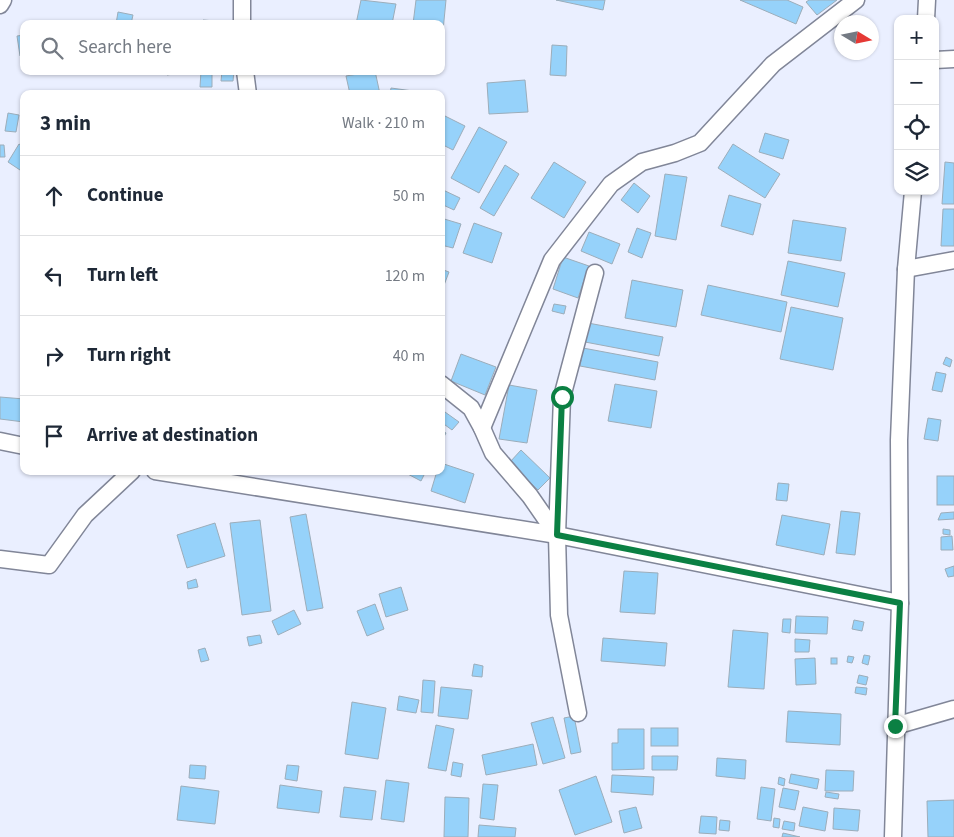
<!DOCTYPE html>
<meta charset="utf-8">
<style>
body{margin:0;font-family:"Source Sans 3",sans-serif;background:#f6f6f7;color:#1f2937}
.controls{position:absolute;right:15px;top:15px;display:grid;overflow:hidden;border-radius:10px;box-shadow:0 1px 4px #0004}
.controls button{width:45px;height:45px;display:grid;place-items:center;padding:0;border:0;border-bottom:1px solid #e0e1e3;background:#fff;color:#1f2937;font:25px sans-serif}
.compass{position:absolute;left:834px;top:15px;width:45px;height:45px;border-radius:50%;background:#fff;box-shadow:0 1px 4px #0004;rotate:100deg}
.stop{position:absolute;width:15px;height:15px;margin:-11px;border:4px solid #0b8043;border-radius:50%;background:#fff}
.stop.end{background:#0b8043;border-color:#fff;box-shadow:0 1px 5px #0008}
.list{margin:0;padding:0;list-style:none}
h2{display:flex;justify-content:space-between;align-items:center;height:65px;margin:0;padding:0 20px;font-size:21px}
h2 small{font-size:16px;font-weight:400;color:#747a83}
.list li{display:grid;grid-template-columns:32px 1fr auto;gap:15px;align-items:center;box-sizing:border-box;height:80px;padding:0 20px;border-top:1px solid #e0e1e3}
.list b{display:block;font-size:19px;white-space:nowrap}
.list em{font-size:16px;font-style:normal;color:#747a83}
.icon{flex:none;width:28px;height:28px;fill:none;stroke:currentColor;stroke-width:2;stroke-linecap:round;stroke-linejoin:round}
.map{position:relative;flex:none;width:954px;height:837px;overflow:hidden}
.search{position:absolute;background:#fff;box-shadow:0 1px 4px #0004;left:20px;top:20px;width:425px;height:55px;display:flex;align-items:center;gap:12px;box-sizing:border-box;padding:0 18px;border-radius:10px;color:#747a83;font-size:19px}
.panel{position:absolute;background:#fff;box-shadow:0 1px 4px #0004;left:20px;top:90px;width:425px;height:385px;border-radius:10px}
.map>svg:first-child{display:block}
.building{fill:#96d2fa;stroke:#9cadba}
.lines{fill:none;stroke-linecap:round;stroke-linejoin:round}
.minor-casing{stroke:#818698;stroke-width:19}
.minor{stroke:#fff;stroke-width:16}
.route{stroke:#0b8043;stroke-width:6}
</style>
<div class="map">
<svg width="954" height="837" viewBox="0 0 954 837">
<rect width="100%" height="100%" fill="#eaefff"/>
<!-- building -->
<g class="building">
<polygon points="361,0 396,4 392,24 356,24"/>
<polygon points="416,0 446,0 442,41 441,24 413,24"/>
<polygon points="556,0 605,0 603,10"/>
<polygon points="740,0 787,0 803,7 796,24"/>
<polygon points="809,0 837,0 817,15 806,2"/>
<polygon points="118,12 133,15 131,24 116,24"/>
<polygon points="203,20 215,21 215,24 203,24"/>
<polygon points="24,35 24,55 20,56 17,36"/>
<polygon points="552,45 567,46 566,76 550,75"/>
<polygon points="167,71 190,71 167,75"/>
<polygon points="201,71 212,71 212,87 200,87"/>
<polygon points="222,71 234,71 233,81 221,81"/>
<polygon points="375,71 380,94 350,94 346,76"/>
<polygon points="525,80 528,112 489,114 487,83"/>
<polygon points="391,88 413,91 412,94 390,94"/>
<polygon points="8,113 19,115 16,132 5,131"/>
<polygon points="441,114 465,126 453,150 441,144"/>
<polygon points="479,127 507,142 479,193 451,178"/>
<polygon points="765,133 789,140 783,159 759,152"/>
<polygon points="19,144 24,147 24,163 20,170 8,162"/>
<polygon points="733,144 780,174 765,198 718,168"/>
<polygon points="0,145 4,145 5,157 0,157"/>
<polygon points="554,162 586,182 564,218 531,198"/>
<polygon points="945,162 954,163 954,204 942,204"/>
<polygon points="505,165 519,174 494,216 480,208"/>
<polygon points="665,174 687,177 676,240 655,236"/>
<polygon points="634,183 650,196 638,213 621,200"/>
<polygon points="441,189 460,198 454,210 441,204"/>
<polygon points="729,195 761,204 753,235 721,226"/>
<polygon points="943,209 954,209 954,246 941,246"/>
<polygon points="441,218 461,224 453,248 441,245"/>
<polygon points="793,220 846,228 841,261 788,253"/>
<polygon points="474,223 502,233 492,263 463,253"/>
<polygon points="637,228 651,233 642,258 628,252"/>
<polygon points="589,232 620,244 612,264 581,251"/>
<polygon points="563,257 589,266 578,298 553,289"/>
<polygon points="788,261 845,273 838,307 781,295"/>
<polygon points="441,269 449,272 441,293"/>
<polygon points="632,280 683,290 676,327 625,318"/>
<polygon points="708,285 787,302 781,332 701,315"/>
<polygon points="554,304 566,306 564,314 552,311"/>
<polygon points="791,307 843,318 833,370 780,359"/>
<polygon points="588,323 663,337 659,356 585,342"/>
<polygon points="583,348 658,362 655,380 580,366"/>
<polygon points="461,354 496,367 485,395 451,381"/>
<polygon points="946,357 952,360 950,367 943,364"/>
<polygon points="936,372 946,374 942,392 932,390"/>
<polygon points="615,384 657,391 651,428 608,421"/>
<polygon points="509,385 537,390 527,443 499,439"/>
<polygon points="0,397 24,399 24,422 0,419"/>
<polygon points="445,412 459,422 452,430 441,422"/>
<polygon points="928,418 941,420 938,441 924,439"/>
<polygon points="441,430 446,433 441,442"/>
<polygon points="521,450 550,478 538,490 510,462"/>
<polygon points="441,463 474,474 465,503 431,491 437,471 441,471"/>
<polygon points="402,471 426,471 421,481"/>
<rect x="937" y="476" width="17" height="29"/>
<polygon points="778,483 789,484 787,501 776,500"/>
<polygon points="841,511 860,513 855,555 836,553"/>
<polygon points="954,512 954,519 938,520 941,513"/>
<polygon points="306,514 323,608 307,611 290,517"/>
<polygon points="782,515 830,524 824,555 776,545"/>
<polygon points="260,520 271,611 242,615 230,523"/>
<polygon points="215,523 225,556 187,568 177,535"/>
<polygon points="943,529 950,530 950,535 943,534"/>
<polygon points="952,536 953,550 941,550 941,537"/>
<polygon points="954,566 954,576 948,577 945,569"/>
<polygon points="624,571 658,573 655,614 620,612"/>
<polygon points="196,579 198,587 188,589 187,582"/>
<polygon points="401,587 408,610 386,617 379,594"/>
<polygon points="375,604 384,629 367,636 357,611"/>
<polygon points="294,610 301,624 278,635 272,621"/>
<polygon points="796,616 828,617 827,634 795,633"/>
<polygon points="783,619 791,619 790,633 782,632"/>
<polygon points="854,620 864,622 862,631 852,629"/>
<polygon points="733,630 768,633 764,689 728,687"/>
<polygon points="260,635 262,643 249,646 247,637"/>
<polygon points="603,638 667,643 665,666 601,661"/>
<polygon points="795,639 810,640 809,652 795,652"/>
<polygon points="205,648 209,660 201,662 198,650"/>
<polygon points="864,655 870,656 868,665 862,663"/>
<polygon points="848,656 854,657 852,663 847,662"/>
<polygon points="815,658 816,684 796,685 795,659"/>
<rect x="831" y="658" width="6" height="6"/>
<polygon points="474,664 483,666 482,677 472,676"/>
<polygon points="859,675 868,677 866,685 857,683"/>
<polygon points="423,680 435,681 433,713 421,712"/>
<polygon points="441,687 472,690 468,719 438,716"/>
<polygon points="856,687 867,688 866,695 855,693"/>
<polygon points="399,696 419,700 416,713 397,710"/>
<polygon points="352,702 386,708 378,759 345,754"/>
<polygon points="788,711 841,714 840,745 786,742"/>
<polygon points="574,716 581,752 571,754 564,718"/>
<polygon points="553,717 565,758 543,764 531,723"/>
<polygon points="436,725 454,729 446,771 428,768"/>
<rect x="651" y="728" width="27" height="18"/>
<polygon points="618,729 644,729 644,769 612,770 612,743 618,743"/>
<polygon points="533,744 537,765 486,775 482,755"/>
<polygon points="652,756 678,756 677,770 652,770"/>
<polygon points="717,758 746,760 745,779 716,776"/>
<polygon points="453,762 463,764 461,777 451,775"/>
<polygon points="190,765 206,766 205,779 189,778"/>
<polygon points="287,765 299,766 297,781 285,779"/>
<polygon points="826,770 854,771 853,791 825,791"/>
<polygon points="791,774 819,779 817,789 789,783"/>
<polygon points="612,775 654,777 653,795 611,792"/>
<polygon points="596,776 612,822 575,835 559,790"/>
<polygon points="779,777 785,779 784,786 778,784"/>
<polygon points="386,780 409,783 404,822 381,819"/>
<polygon points="483,784 498,785 494,820 480,818"/>
<polygon points="280,785 322,791 319,813 277,808"/>
<polygon points="181,786 219,791 215,824 177,820"/>
<polygon points="344,787 376,791 372,820 340,817"/>
<polygon points="761,787 775,789 771,821 757,819"/>
<polygon points="783,788 799,791 795,810 779,807"/>
<polygon points="826,792 839,794 838,799 825,797"/>
<polygon points="445,797 469,798 468,837 444,837"/>
<polygon points="954,800 954,837 928,837 927,801"/>
<polygon points="636,807 642,828 624,833 619,811"/>
<polygon points="803,807 828,812 825,831 799,826"/>
<polygon points="834,808 860,810 858,831 833,829"/>
<polygon points="701,816 717,817 716,834 699,833"/>
<polygon points="774,818 780,819 779,828 773,827"/>
<polygon points="720,820 730,821 729,831 719,830"/>
<polygon points="784,821 795,823 794,831 782,829"/>
<polygon points="479,825 516,828 515,837 478,837"/>
<polygon points="783,833 800,837 782,837"/>
</g>
<g class="lines">
<!-- minor casing -->
<g class="minor-casing">
<g id="minor">
<polyline points="0,5 3,0"/>
<polyline points="926,19 927,0"/>
<polyline points="242,24 242,0"/>
<polyline points="935,60 954,59"/>
<polyline points="245,71 248,94"/>
<polyline points="906,269 954,260"/>
<polyline points="441,384 471,408 482,428 493,453 530,496 557,535"/>
<polyline points="482,428 552,260 611,184 642,162 675,153 700,143 773,64 856,0"/>
<polyline points="0,441 24,446"/>
<polyline points="155,471 557,535 900,603"/>
<polyline points="0,559 49,565 85,515 132,471"/>
<polyline points="578,713 559,615 557,535 562,397 595,273"/>
<polyline points="895,726 954,709"/>
<polyline points="893,837 900,603 899,440 906,269 913,191"/>
</g>
</g>
<!-- minor -->
<use href="#minor" class="minor"/>
</g>
<g class="lines">
<!-- route -->
<polyline class="route" points="562,397 557,535 900,603 895,726"/>
</g>
</svg>
<div class="controls">
<button>+</button>
<button>−</button>
<button><svg class="icon" aria-label="locate" viewBox="0 0 24 24"><circle cx="12" cy="12" r="6"/><path d="M12 2v4M12 18v4M2 12h4M18 12h4"/></svg></button>
<button><svg class="icon" aria-label="layers" viewBox="0 0 24 24"><path d="M12 4l9 5-9 5-9-5zM3 14l9 5 9-5"/></svg></button>
</div>
<svg class="compass" viewBox="-18 -18 36 36"><path d="M0-13l5 13h-10z" fill="#e53935"/><path d="M0 13l5-13h-10z" fill="#747a83"/></svg>
<div class="stop" style="left:562px;top:397px"></div>
<div class="stop end" style="left:895px;top:726px"></div>
<div class="search"><svg class="icon" aria-label="search" viewBox="0 0 24 24"><circle cx="10" cy="10" r="6"/><path d="M15 15l6 6"/></svg>Search here</div>
<section class="panel">
<h2>3 min<small>Walk · 210 m</small></h2>
<ul class="list">
<li><svg class="icon" aria-label="ahead" viewBox="0 0 24 24"><path d="M12 20V5M6 11l6-6 6 6"/></svg><div><b>Continue</b></div><em>50 m</em></li>
<li><svg class="icon" aria-label="left" viewBox="0 0 24 24"><path d="M17 20v-9H6M10 6l-5 5 5 5"/></svg><div><b>Turn left</b></div><em>120 m</em></li>
<li><svg class="icon" aria-label="right" viewBox="0 0 24 24"><path d="M7 20v-9h11M14 6l5 5-5 5"/></svg><div><b>Turn right</b></div><em>40 m</em></li>
<li><svg class="icon" aria-label="arrive" viewBox="0 0 24 24"><path d="M6 21V4h12l-3 4 3 4H6"/></svg><div><b>Arrive at destination</b></div></li>
</ul>
</section>
</div>
